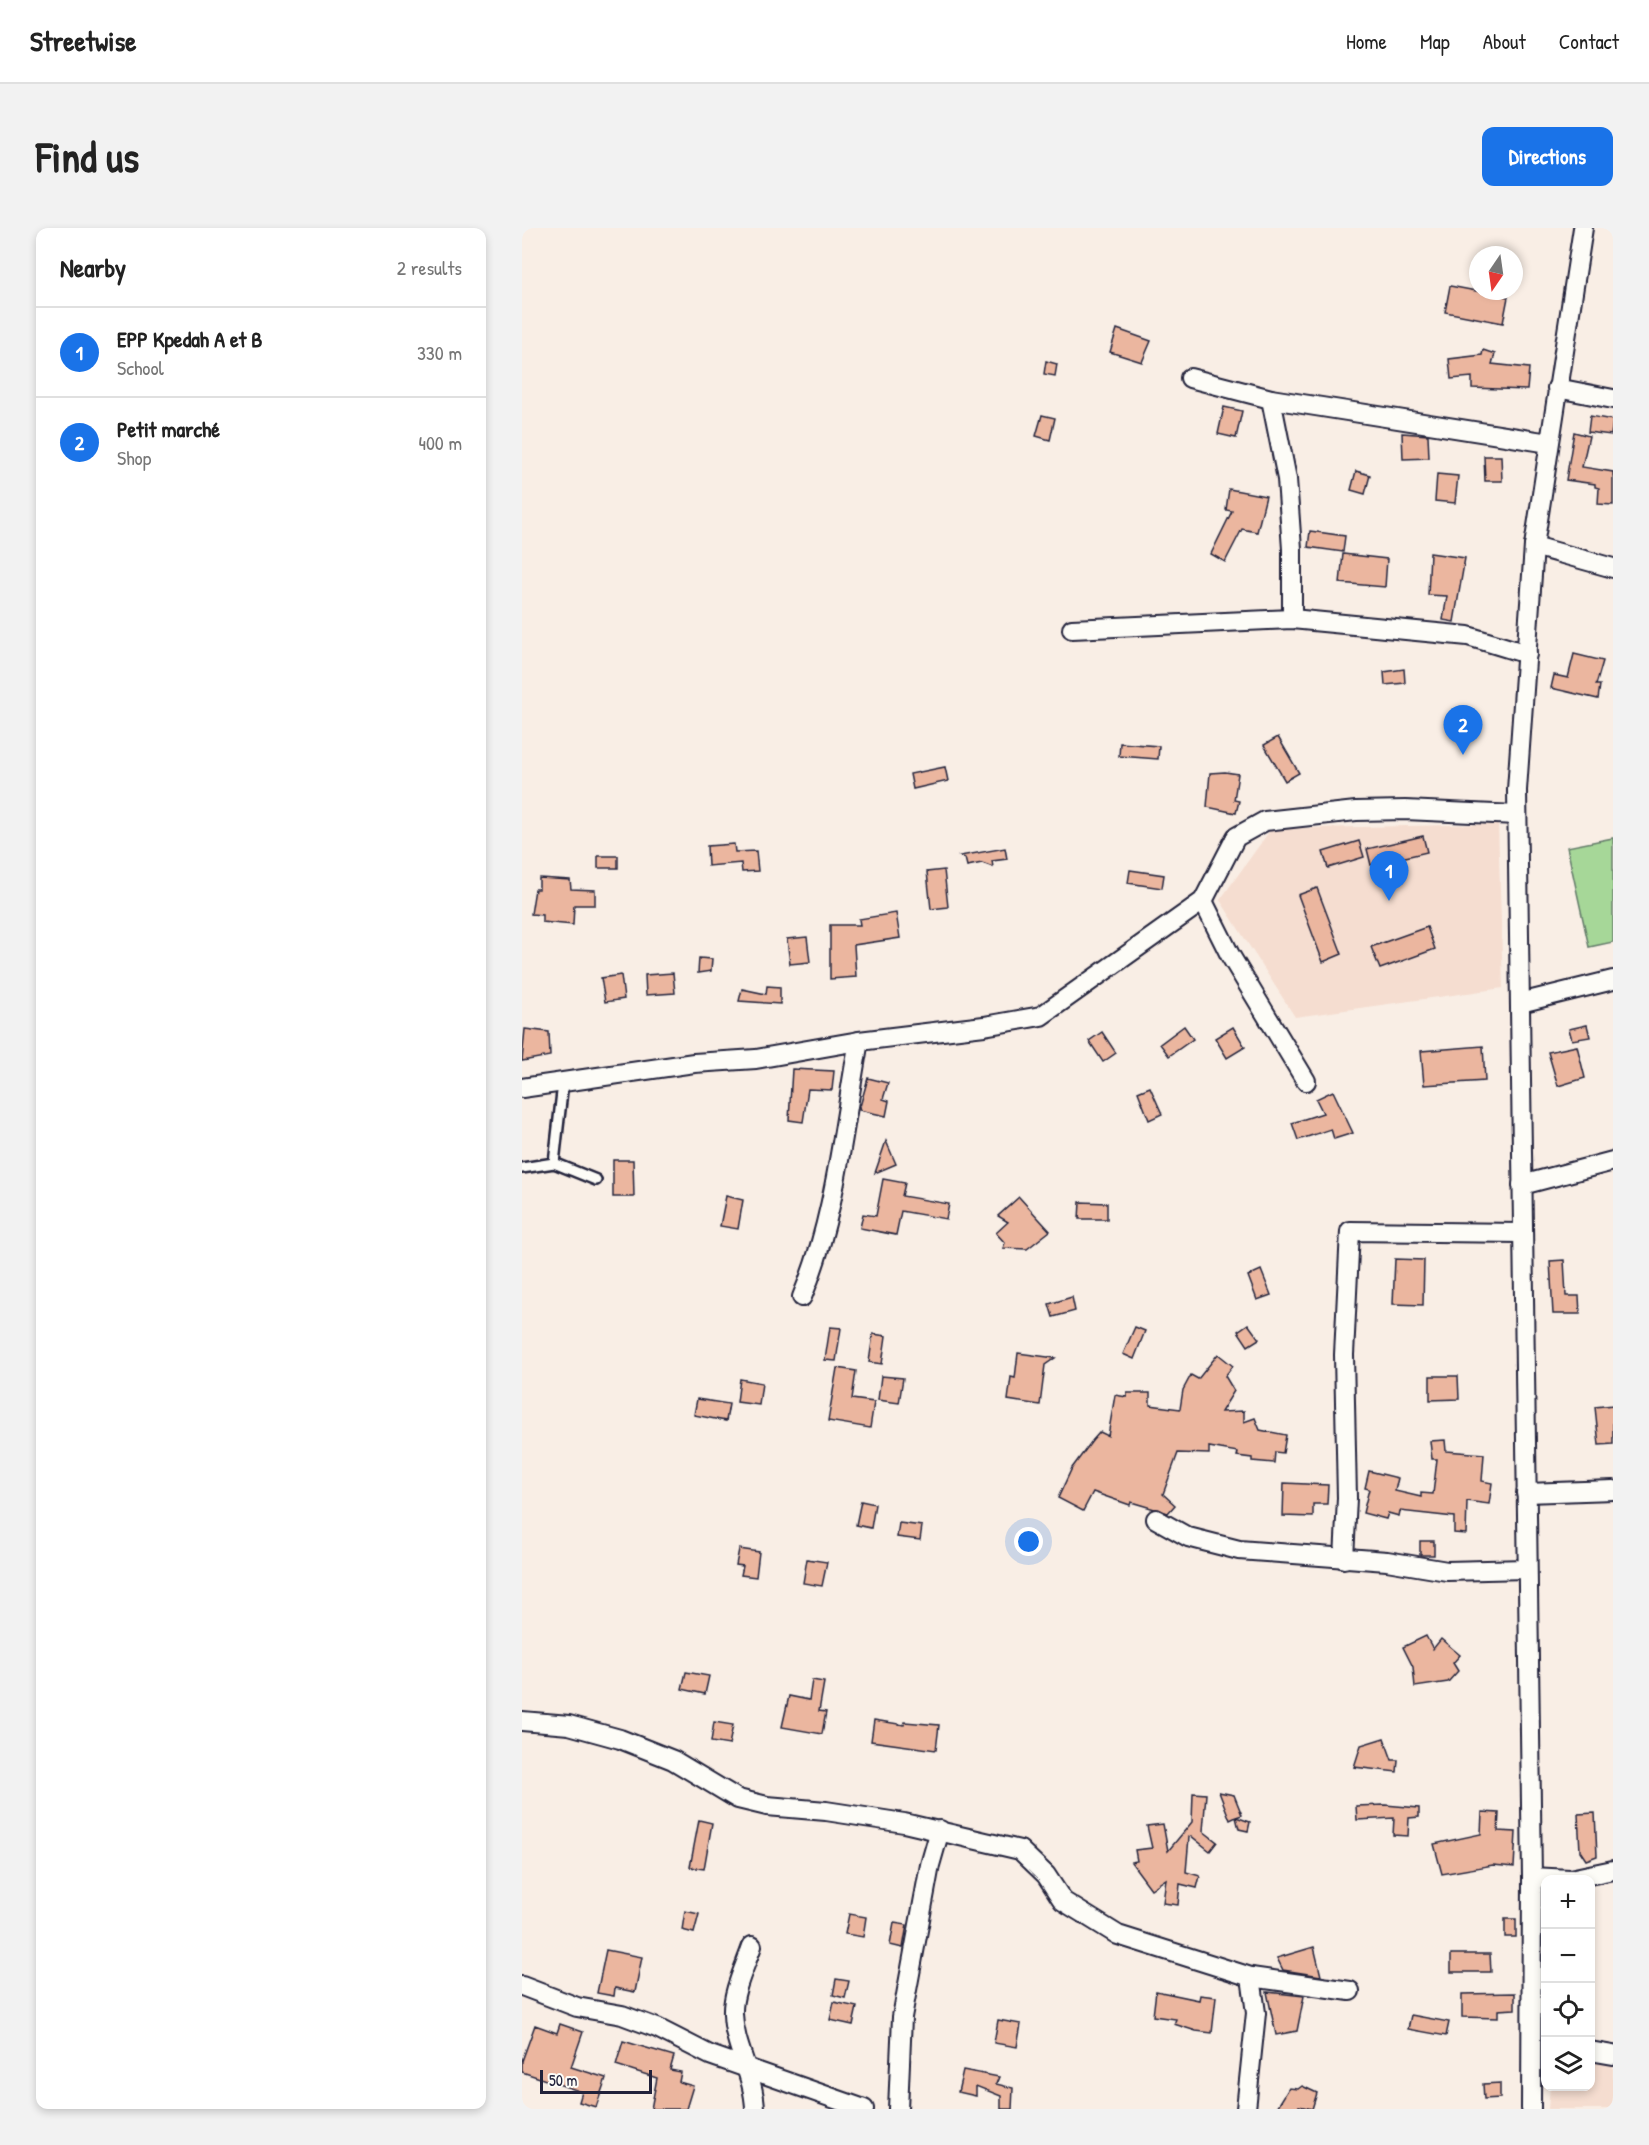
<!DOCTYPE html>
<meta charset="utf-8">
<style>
body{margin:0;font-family:"Patrick Hand",sans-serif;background:#f2f2f2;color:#222}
.controls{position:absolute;right:18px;bottom:18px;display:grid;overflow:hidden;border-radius:12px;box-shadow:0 3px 9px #0003}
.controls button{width:54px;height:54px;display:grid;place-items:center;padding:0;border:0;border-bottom:2px solid #e0e0e0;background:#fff;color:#222;font:30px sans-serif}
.compass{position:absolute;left:947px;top:18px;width:54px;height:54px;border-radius:50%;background:#fff;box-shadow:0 3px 9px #0003;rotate:193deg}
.scale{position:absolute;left:18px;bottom:15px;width:112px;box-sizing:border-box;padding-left:6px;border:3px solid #22223b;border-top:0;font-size:16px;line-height:21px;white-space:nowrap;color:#22223b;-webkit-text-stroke:4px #fdfcf7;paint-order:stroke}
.you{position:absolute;left:507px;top:1314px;width:21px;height:21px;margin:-15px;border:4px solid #fff;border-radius:50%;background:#1a73e8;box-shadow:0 0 0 9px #1a73e833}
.badge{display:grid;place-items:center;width:39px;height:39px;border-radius:50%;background:#1a73e8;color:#fff;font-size:20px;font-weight:700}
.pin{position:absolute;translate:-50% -50px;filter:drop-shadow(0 2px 3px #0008)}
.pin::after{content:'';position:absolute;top:32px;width:21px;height:18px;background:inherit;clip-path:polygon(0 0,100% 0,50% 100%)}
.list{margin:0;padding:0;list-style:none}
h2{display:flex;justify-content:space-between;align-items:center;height:78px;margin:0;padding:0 24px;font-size:26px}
h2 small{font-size:20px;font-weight:400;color:#767676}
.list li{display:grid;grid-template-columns:39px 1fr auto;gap:18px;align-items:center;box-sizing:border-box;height:90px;padding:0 24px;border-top:2px solid #e0e0e0}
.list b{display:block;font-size:22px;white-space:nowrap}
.list p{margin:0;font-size:20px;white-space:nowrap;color:#767676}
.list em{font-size:20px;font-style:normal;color:#767676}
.icon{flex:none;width:33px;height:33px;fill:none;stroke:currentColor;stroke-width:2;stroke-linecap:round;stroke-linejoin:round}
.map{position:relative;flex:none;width:1091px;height:1881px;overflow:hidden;border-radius:12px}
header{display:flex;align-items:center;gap:36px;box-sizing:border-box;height:84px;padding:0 30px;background:#fff;border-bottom:2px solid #e0e0e0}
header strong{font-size:28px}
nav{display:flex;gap:33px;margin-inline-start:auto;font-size:21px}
.intro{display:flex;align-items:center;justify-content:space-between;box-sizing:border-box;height:144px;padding:0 36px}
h1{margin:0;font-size:42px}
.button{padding:15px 27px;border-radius:12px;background:#1a73e8;color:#fff;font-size:21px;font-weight:700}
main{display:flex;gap:36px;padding:0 36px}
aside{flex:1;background:#fff;border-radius:12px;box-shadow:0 3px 9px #0003}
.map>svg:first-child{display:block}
.built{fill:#f5ddd0}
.green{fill:#a6d798;stroke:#647c6a;stroke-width:1.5}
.building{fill:#ebb69f;stroke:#22223b;stroke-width:1.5}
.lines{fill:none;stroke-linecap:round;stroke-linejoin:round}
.lane-casing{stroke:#22223b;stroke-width:14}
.street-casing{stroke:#22223b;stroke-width:22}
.lane{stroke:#fdfcf7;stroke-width:9}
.street{stroke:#fdfcf7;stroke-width:18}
</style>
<header>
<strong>Streetwise</strong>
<nav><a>Home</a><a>Map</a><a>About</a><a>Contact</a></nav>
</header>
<div class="intro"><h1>Find us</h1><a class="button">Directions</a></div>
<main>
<aside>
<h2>Nearby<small>2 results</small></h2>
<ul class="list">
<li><span class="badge">1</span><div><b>EPP Kpedah A et B</b><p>School</p></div><em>330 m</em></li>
<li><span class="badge">2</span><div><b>Petit marché</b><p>Shop</p></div><em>400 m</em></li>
</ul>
</aside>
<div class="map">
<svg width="1091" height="1881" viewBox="0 0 1091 1881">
<rect width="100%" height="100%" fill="#f9eee5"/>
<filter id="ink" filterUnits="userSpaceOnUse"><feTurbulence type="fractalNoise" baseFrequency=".0167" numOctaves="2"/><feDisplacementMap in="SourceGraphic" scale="12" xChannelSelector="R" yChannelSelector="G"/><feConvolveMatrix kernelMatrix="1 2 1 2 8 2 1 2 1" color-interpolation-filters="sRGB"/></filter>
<g filter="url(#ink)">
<!-- built -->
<g class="built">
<polygon points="976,596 981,760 773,789 698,672 749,601"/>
<polygon points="1069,1833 1091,1837 1091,1881 1026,1881 1028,1859 1068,1858"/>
</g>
<!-- green -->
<polygon class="green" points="1091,610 1091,714 1067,719 1045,619"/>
<!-- building -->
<g class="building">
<polygon points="928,58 986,69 981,95 923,84"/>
<polygon points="595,101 629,113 620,134 588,124"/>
<polygon points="961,122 973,126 970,136 1007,140 1005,162 950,160 950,149 929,151 927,131 960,127"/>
<polygon points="524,133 535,136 533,148 522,146"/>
<polygon points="702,179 720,183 714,210 696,206"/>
<polygon points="520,187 533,190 528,212 514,208"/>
<polygon points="1068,188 1091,192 1089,207 1066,204"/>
<polygon points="1052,204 1067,208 1060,239 1091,244 1091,277 1076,276 1077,260 1073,259 1073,256 1044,252"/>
<polygon points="880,205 906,207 907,230 881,231"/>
<polygon points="962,228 979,228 980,253 963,253"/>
<polygon points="834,243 848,247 843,266 829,262"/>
<polygon points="915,246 936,248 933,275 913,273"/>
<polygon points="707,261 744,268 735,304 720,301 703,334 689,326 710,283 704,282"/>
<polygon points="788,303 823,308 821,324 786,319"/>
<polygon points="908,325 943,330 932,394 921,392 925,368 906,367"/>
<polygon points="821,326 865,331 863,359 818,355"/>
<polygon points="1052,426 1081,433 1074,457 1078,457 1076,471 1029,460 1032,447 1046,450"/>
<polygon points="882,441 883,455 863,457 862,444"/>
<polygon points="756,509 777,545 763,553 742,517"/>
<polygon points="598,515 637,518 636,531 597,528"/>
<polygon points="423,539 426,553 391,561 388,546"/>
<polygon points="703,544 716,546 712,572 717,573 714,585 685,579 688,545"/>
<polygon points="901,608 905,624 849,637 845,621"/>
<polygon points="837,613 842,629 806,640 801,624"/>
<polygon points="212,616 213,624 234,623 236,643 220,644 219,635 186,638 185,618"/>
<polygon points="483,620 485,631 470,633 471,639 460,635 445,638 443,630 438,628"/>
<rect x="76" y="628" width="20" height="12"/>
<polygon points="422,642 426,679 409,681 405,644"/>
<polygon points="608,642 642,647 640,660 606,655"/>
<polygon points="17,650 48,652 49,661 73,662 73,677 52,677 51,697 20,694 20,687 9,686 13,661 17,661"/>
<polygon points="795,660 820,726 801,734 776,667"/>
<polygon points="374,685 378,710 332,717 334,749 308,751 308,697 338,697 337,691"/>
<polygon points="905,699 913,721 858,741 849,719"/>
<polygon points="285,709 288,734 268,736 265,711"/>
<polygon points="177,730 190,731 189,743 176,745"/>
<polygon points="151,745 153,765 124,767 123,747"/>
<polygon points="99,747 102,771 83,774 79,750"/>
<polygon points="245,758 258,759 258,776 217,773 220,761 244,766"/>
<polygon points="1065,797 1068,809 1050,812 1047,801"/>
<polygon points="662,798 671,811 647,828 638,816"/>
<polygon points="711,799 723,819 705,830 693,810"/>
<polygon points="3,801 27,804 28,828 0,833"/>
<polygon points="580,804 594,825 581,834 567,813"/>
<polygon points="961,818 963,853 902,857 899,823"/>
<polygon points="1055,818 1063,850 1036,858 1026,824"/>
<polygon points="270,841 312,843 310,862 286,861 281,894 267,892"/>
<polygon points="346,850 366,855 361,871 367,873 364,888 337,882"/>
<polygon points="628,859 640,886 627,892 616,864"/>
<polygon points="811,863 831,905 812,911 809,901 776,912 770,895 801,885 794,871"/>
<polygon points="364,913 374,936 353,945"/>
<polygon points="91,932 111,932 112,969 91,969"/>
<polygon points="361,951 383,955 380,968 427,976 424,991 379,983 374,1007 338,1000 341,986 354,988"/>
<polygon points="204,968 221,972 216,1001 198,998"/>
<polygon points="497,969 528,1003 505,1021 481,1020 483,1015 474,1005 486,994 476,988"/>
<polygon points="558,974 585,975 585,991 557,991"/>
<polygon points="873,1031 902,1032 901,1077 871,1076"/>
<polygon points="1042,1032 1044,1068 1057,1068 1058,1086 1031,1086 1028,1033"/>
<polygon points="739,1042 749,1067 735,1072 726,1048"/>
<polygon points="550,1069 553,1083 531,1089 527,1076"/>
<polygon points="726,1096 737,1111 726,1118 716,1103"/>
<polygon points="308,1099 319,1100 314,1133 303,1132"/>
<polygon points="613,1099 623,1103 612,1131 601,1126"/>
<polygon points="351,1106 364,1108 360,1136 347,1134"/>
<polygon points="496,1125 533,1130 523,1137 518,1177 486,1172 489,1149 493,1150"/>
<polygon points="696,1126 711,1138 703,1148 712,1163 699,1184 722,1183 722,1194 733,1190 738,1202 764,1207 761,1225 753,1224 752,1235 730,1233 730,1230 715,1228 716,1224 687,1219 687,1226 656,1225 641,1266 653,1277 646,1285 609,1274 608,1277 571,1264 561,1283 536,1270 550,1240 570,1213 578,1204 586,1208 593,1167 605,1169 605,1165 628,1165 628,1177 658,1181 661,1162 669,1147 676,1151"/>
<polygon points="315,1140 334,1143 330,1171 352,1174 348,1200 306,1193"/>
<polygon points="359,1148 381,1150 377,1175 356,1172"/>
<polygon points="908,1148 936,1148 937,1171 908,1172"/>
<polygon points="218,1151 240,1155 237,1177 215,1174"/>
<polygon points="175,1171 207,1176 204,1193 172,1187"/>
<polygon points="1091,1177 1091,1216 1077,1217 1073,1179"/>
<polygon points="923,1212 924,1223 962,1226 960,1253 970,1255 967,1276 945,1273 944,1306 932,1305 932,1289 878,1283 877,1288 866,1285 864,1291 841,1285 847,1261 843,1260 847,1243 876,1250 873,1263 899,1269 899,1265 911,1266 915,1231 910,1231 908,1213"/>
<polygon points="762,1255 806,1257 805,1276 791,1276 791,1289 761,1288"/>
<polygon points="339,1273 353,1276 349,1300 334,1297"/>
<polygon points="377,1295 400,1298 398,1312 375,1309"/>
<rect x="898" y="1313" width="14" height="14"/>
<polygon points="217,1321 237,1324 234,1349 219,1347 221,1338 214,1337"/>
<polygon points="285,1331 305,1334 300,1358 281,1355"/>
<polygon points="904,1408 911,1421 919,1411 938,1427 931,1435 936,1443 926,1454 893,1459 891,1439 881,1419"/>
<polygon points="164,1444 187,1448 183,1466 160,1461"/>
<polygon points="290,1452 302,1454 297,1483 304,1484 300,1506 260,1499 267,1468 287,1472"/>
<polygon points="352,1492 382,1497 383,1494 417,1497 414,1522 349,1513"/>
<polygon points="192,1494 211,1497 207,1517 189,1514"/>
<polygon points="862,1510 870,1532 876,1532 875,1544 832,1539 839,1517"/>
<polygon points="697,1564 712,1567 720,1587 714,1589 728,1594 726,1603 717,1601 714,1589 708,1592"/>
<polygon points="671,1565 684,1566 681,1603 695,1614 688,1623 669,1608 667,1609 664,1644 678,1648 675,1660 658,1656 656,1677 641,1675 644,1651 629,1661 609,1634 615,1633 613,1622 630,1620 625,1598 641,1596 646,1623 670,1594"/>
<polygon points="863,1577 897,1580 897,1589 887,1590 886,1608 871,1607 872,1590 835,1592 834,1578"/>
<polygon points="960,1584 977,1585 976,1603 994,1604 992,1639 971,1637 920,1646 912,1616 959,1606"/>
<polygon points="1073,1585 1075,1628 1064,1632 1058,1623 1056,1586"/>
<polygon points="177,1592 190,1595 182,1641 168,1639"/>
<polygon points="163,1683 177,1686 172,1705 160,1702"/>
<polygon points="327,1686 344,1689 341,1709 323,1706"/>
<rect x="983" y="1691" width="11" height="18"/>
<polygon points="372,1695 385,1697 381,1720 368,1717"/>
<polygon points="792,1719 799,1748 761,1742 755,1730"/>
<polygon points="84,1722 120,1729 113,1764 93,1760 92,1768 75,1765"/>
<polygon points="929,1726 968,1726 969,1744 929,1744"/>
<polygon points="314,1751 327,1753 323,1770 311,1767"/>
<polygon points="634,1763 677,1772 678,1767 694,1769 690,1805 674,1803 652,1796 654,1791 631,1788"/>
<polygon points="745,1764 782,1768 775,1803 754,1807"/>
<polygon points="993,1765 993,1781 976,1782 976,1790 940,1789 940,1766"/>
<polygon points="312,1774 335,1779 331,1797 308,1792"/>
<polygon points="889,1787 927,1794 924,1808 886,1801"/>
<polygon points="476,1792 499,1796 495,1819 472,1815"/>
<polygon points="38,1796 61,1804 49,1839 84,1850 74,1879 57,1874 60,1864 0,1844 0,1833 13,1797 35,1805"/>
<polygon points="101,1813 152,1828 148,1842 159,1844 157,1854 171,1858 164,1881 129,1881 135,1850 94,1837"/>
<polygon points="441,1842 477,1849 474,1856 491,1860 490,1881 479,1881 479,1868 454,1858 454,1868 436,1864"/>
<polygon points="978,1855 978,1870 962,1871 961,1856"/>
<polygon points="780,1858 795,1865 790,1881 777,1878 776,1881 754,1881 767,1860 776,1861"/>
</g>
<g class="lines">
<!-- lane casing -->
<g class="lane-casing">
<g id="lane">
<polyline points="32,935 41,855"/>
<polyline points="0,940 32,935 74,952"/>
</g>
</g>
<!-- street casing -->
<g class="street-casing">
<g id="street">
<polyline points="668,150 749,171 1027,215"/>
<polyline points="1035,160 1091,171"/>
<polyline points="749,171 765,251 770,321 770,391"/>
<polyline points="1012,318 1091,340"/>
<polyline points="550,401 770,391 946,408 1005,426"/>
<polyline points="681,673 708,727 784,853"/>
<polyline points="998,775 1091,752"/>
<polyline points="0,860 172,835 234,831 337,813 462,798 519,788 681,673 714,609 743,593 834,583 883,582 995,587"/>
<polyline points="1000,957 1091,933"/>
<path d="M280 1069C314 988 321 898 337 813"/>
<polyline points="1004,1265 1091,1262"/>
<polyline points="634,1291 666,1309 717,1322 865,1333 925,1343 1004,1341"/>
<polyline points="822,1331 825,1270 822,1127 828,1003 1000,1005"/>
<polyline points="0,1493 47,1497 98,1511 151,1532 216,1571 245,1578 304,1583 382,1595 498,1622 524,1647 541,1673 596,1707 729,1749 828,1763"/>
<polyline points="1010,1649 1048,1651 1091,1642"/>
<path d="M230 1718C223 1739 210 1764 211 1786 212 1819 232 1847 233 1881"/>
<polyline points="0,1758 55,1779 100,1787 135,1800 188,1827 342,1881"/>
<polyline points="1068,1823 1091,1827"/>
<polyline points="376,1881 380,1789 408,1637 418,1602"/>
<polyline points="724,1881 734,1785 729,1749"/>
<polyline points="1009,1881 1010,1649 995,562 1012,318 1061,0"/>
</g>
</g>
<!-- lane -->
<use href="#lane" class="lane"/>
<!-- street -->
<use href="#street" class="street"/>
</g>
</g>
</svg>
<div class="controls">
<button>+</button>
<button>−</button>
<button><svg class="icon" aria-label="locate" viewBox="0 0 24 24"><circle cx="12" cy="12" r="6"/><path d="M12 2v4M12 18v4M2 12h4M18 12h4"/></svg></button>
<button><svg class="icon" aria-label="layers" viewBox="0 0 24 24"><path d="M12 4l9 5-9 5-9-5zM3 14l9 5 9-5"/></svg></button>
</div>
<svg class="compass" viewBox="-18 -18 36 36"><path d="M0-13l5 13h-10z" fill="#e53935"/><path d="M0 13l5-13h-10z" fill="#767676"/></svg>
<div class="scale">50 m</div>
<div class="you"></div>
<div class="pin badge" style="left:867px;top:673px">1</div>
<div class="pin badge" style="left:941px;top:527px">2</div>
</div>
</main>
